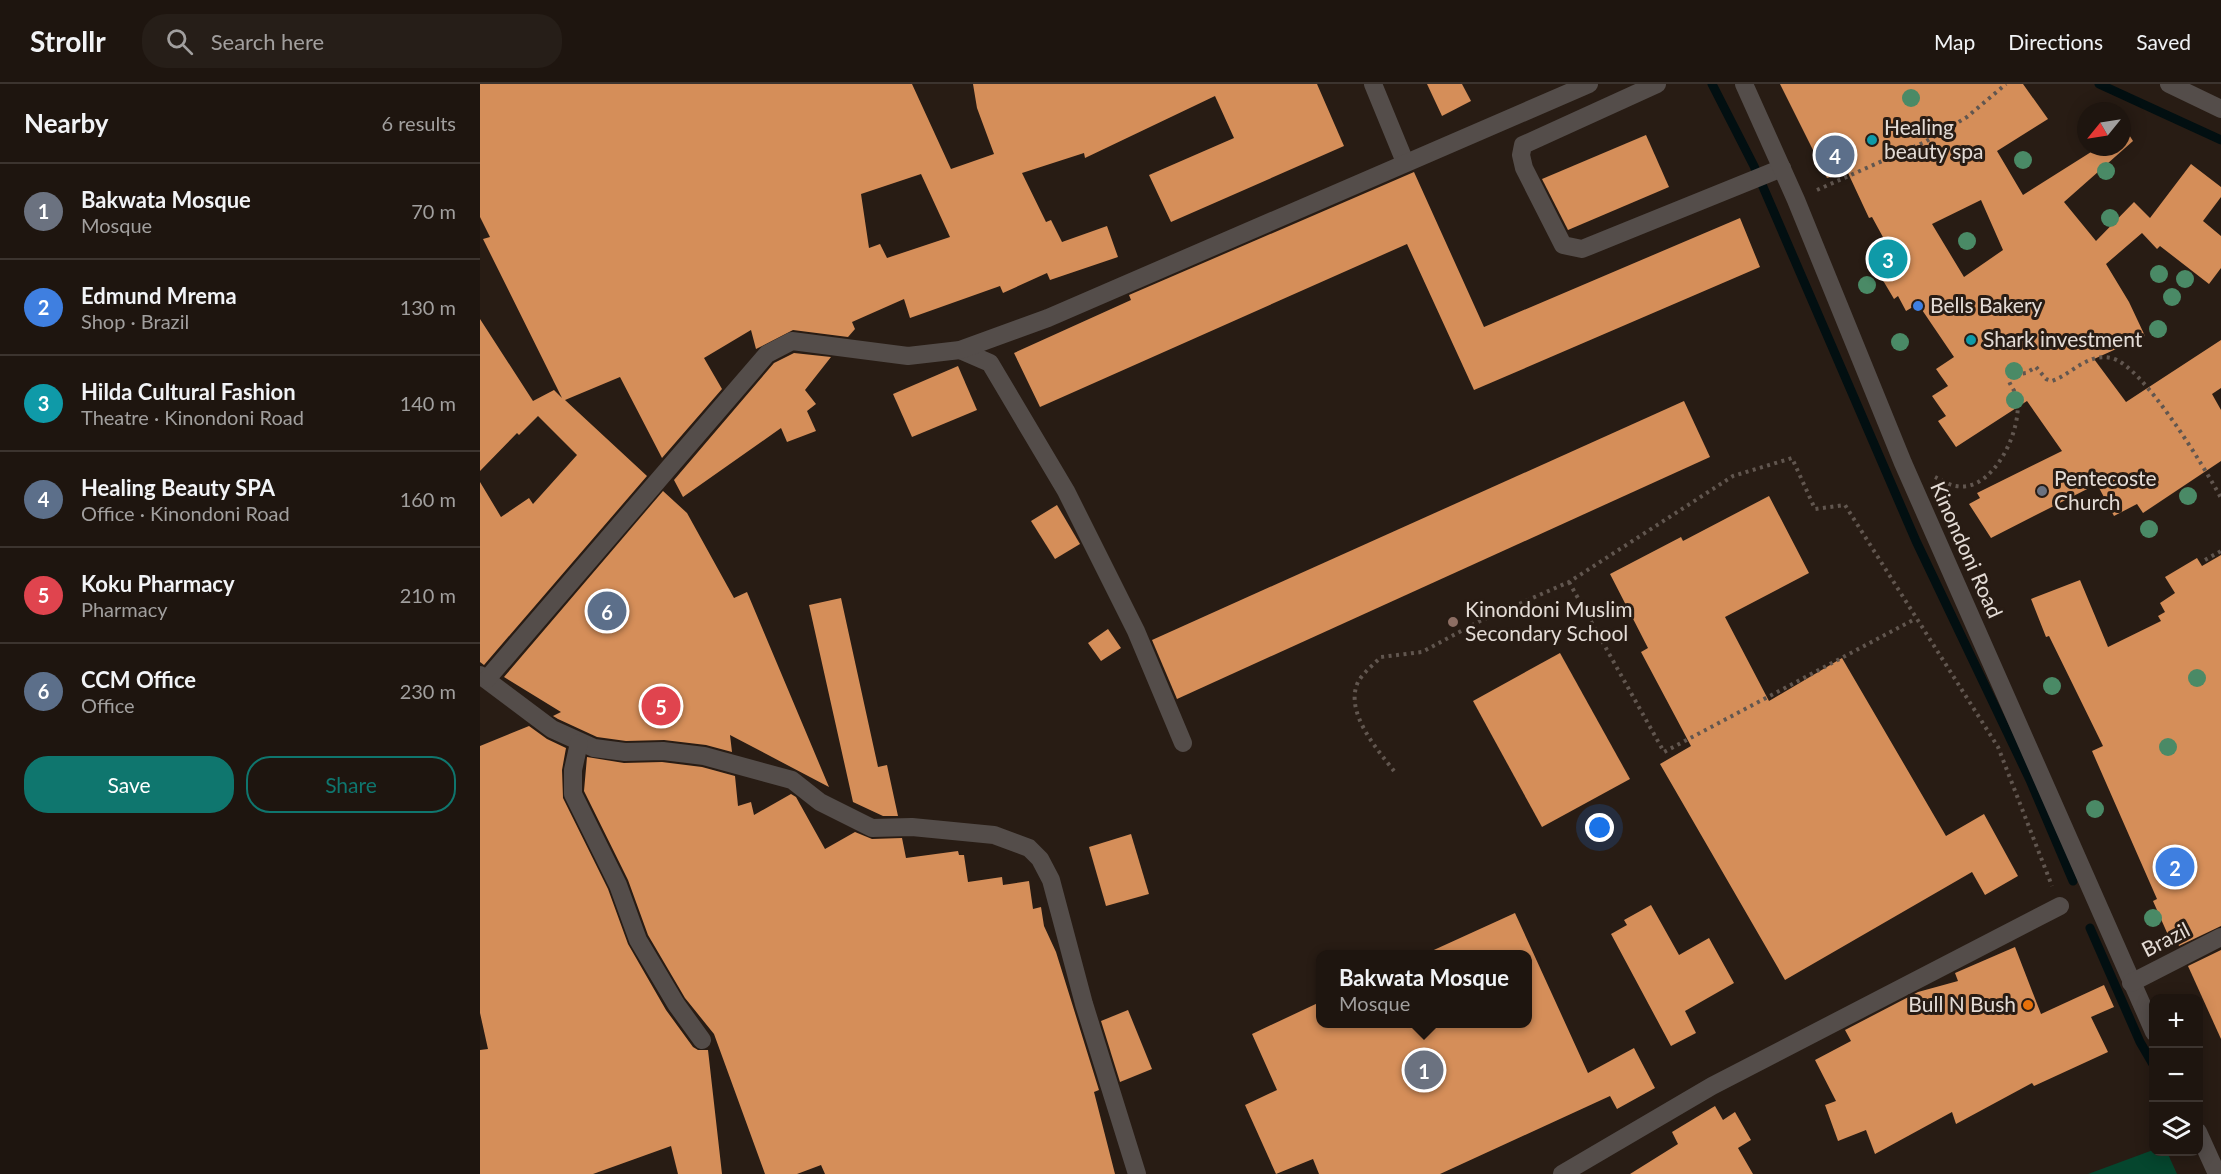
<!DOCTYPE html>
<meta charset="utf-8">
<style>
body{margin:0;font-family:Lato,sans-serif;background:#261e18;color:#f1f3f6}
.controls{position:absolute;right:18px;bottom:18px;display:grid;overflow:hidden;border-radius:12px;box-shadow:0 3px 15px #0003}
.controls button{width:54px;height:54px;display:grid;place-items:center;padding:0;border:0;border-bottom:2px solid #3c342f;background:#1e150f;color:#f1f3f6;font:30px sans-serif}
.compass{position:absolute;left:1597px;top:18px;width:54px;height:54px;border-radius:50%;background:#1e150f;box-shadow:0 3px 15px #0003;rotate:240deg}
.you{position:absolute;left:1120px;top:744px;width:21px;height:21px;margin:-15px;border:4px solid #fff;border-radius:50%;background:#1a73e8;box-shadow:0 0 0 9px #1a73e833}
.badge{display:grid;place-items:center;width:39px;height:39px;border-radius:50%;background:#0f766e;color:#fff;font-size:20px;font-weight:700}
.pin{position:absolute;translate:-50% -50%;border:3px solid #fff;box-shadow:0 2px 6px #0006}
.popup{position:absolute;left:836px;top:866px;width:216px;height:78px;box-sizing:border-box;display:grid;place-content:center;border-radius:12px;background:#1e150f;filter:drop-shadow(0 2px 4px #0005);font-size:20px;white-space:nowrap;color:#a19f9e}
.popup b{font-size:22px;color:#f1f3f6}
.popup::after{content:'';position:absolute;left:50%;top:100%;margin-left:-12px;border:12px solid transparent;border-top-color:#1e150f}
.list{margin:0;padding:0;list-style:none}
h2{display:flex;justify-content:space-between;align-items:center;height:78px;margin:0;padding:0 24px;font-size:26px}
h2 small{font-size:20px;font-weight:400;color:#a19f9e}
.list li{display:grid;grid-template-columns:39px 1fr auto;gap:18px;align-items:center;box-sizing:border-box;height:96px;padding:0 24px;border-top:2px solid #3c342f}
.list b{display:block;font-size:22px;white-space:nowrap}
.list p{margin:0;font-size:20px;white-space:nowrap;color:#a19f9e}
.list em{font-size:20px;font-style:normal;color:#a19f9e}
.actions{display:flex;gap:12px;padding:18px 24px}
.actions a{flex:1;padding:14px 0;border:2px solid #0f766e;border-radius:24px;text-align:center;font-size:21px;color:#0f766e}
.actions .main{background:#0f766e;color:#fff}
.icon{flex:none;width:33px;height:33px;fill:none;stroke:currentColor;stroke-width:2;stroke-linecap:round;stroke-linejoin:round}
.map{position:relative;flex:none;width:1741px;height:1090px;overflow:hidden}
header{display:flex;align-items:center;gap:36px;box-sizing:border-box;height:84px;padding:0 30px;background:#1e150f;border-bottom:2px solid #3c342f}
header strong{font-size:28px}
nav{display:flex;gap:33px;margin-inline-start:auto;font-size:21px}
.search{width:420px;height:54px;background:#261e18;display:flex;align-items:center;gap:15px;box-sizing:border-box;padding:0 21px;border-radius:24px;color:#a19f9e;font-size:22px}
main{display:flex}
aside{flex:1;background:#1e150f}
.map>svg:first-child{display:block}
.green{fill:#05462e}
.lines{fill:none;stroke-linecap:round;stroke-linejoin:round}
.stream{stroke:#020f11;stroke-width:9}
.building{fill:#d58e59;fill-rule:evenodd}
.path{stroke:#61564f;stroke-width:4;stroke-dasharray:3 4.5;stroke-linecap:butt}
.minor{stroke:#544d4a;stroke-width:18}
.tree{fill:#4a8a66}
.culture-dot{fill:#0f9aa8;stroke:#281c14;stroke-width:2}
.shop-dot{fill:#3f7fe0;stroke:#281c14;stroke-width:2}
.worship-dot{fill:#6b7280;stroke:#281c14;stroke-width:2}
.education-dot{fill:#8d6e63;stroke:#281c14;stroke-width:2}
.food-dot{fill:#e8710a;stroke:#281c14;stroke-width:2}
.labels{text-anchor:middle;stroke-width:6;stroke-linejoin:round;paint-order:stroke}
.poi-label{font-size:21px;fill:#e4dcd6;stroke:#281c14;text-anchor:start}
.street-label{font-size:21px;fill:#e4dcd6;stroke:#281c14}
</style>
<header>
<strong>Strollr</strong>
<div class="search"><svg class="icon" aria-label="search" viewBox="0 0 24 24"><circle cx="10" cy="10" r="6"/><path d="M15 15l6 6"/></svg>Search here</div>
<nav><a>Map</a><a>Directions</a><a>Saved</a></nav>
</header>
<main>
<aside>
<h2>Nearby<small>6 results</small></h2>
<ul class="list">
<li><span class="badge" style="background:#6b7280">1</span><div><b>Bakwata Mosque</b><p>Mosque</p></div><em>70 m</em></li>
<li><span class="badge" style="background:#3f7fe0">2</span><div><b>Edmund Mrema</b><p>Shop · Brazil</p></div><em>130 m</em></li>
<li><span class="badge" style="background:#0f9aa8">3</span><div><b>Hilda Cultural Fashion</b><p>Theatre · Kinondoni Road</p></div><em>140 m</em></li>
<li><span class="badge" style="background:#5c6f8a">4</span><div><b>Healing Beauty SPA</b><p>Office · Kinondoni Road</p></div><em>160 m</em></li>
<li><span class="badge" style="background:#e0444e">5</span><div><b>Koku Pharmacy</b><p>Pharmacy</p></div><em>210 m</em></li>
<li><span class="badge" style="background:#5c6f8a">6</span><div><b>CCM Office</b><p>Office</p></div><em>230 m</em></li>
</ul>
<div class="actions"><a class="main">Save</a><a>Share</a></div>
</aside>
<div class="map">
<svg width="1741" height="1090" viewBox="0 0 1741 1090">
<rect width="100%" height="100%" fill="#281c14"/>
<!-- green -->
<polygon class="green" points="1673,1066 1687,1068 1697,1090 1608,1090"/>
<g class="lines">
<!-- stream -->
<g class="stream">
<polyline points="1232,0 1274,82 1436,457 1550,696 1593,797"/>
<polyline points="1619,0 1741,56"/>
<polyline points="1610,844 1660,958 1674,982"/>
</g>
</g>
<!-- building -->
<g class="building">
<path d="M0 0H432L471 85 514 70 497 24 493 0H837L864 62 691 138 669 91 754 54 735 12 605 74 604 69 542 89 566 138 571 136 582 158 627 142 638 173 570 196 567 189 523 209 520 202 430 234 424 215 372 238 375 245 368 253 313 246 276 265 271 246 224 274 242 305 182 374 140 293 85 316 167 392 4 581 0 578V398L21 433 49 414 53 420 97 371 58 332 39 351 37 349 0 387V235L53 317 74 306 82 314 3 155 10 153 0 133ZM441 90 470 153 407 174 400 160 389 164 381 110Z"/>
<polygon points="947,0 982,0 991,17 962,32"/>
<path d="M1300 0H1543L1568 35 1517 67 1543 111 1619 63H1642V48L1646 46 1653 57 1584 118 1616 157 1654 118 1670 134 1711 80 1741 103V113L1723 137 1741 152V184L1729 200 1680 162 1677 165 1662 149 1626 180 1649 218 1665 252 1614 275 1646 318 1741 256V304L1732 310 1741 326V377L1663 429 1657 420 1634 432 1617 400 1511 454 1489 420 1500 414 1497 409 1582 367 1547 317 1476 363 1458 337 1466 332 1452 312 1468 302 1456 285 1474 273 1438 220 1426 227 1418 212 1414 215 1398 188 1416 177 1392 133 1389 134 1368 89 1347 94ZM1501 116 1523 166 1484 193 1452 140Z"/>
<polygon points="1166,51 1189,103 1088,146 1062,95"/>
<polygon points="934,88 1004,243 1260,134 1280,183 994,306 927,160 560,323 534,269 651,216 649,211"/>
<polygon points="314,269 351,273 325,306 336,320 327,327 336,347 307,358 301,344 203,413 194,396 294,279"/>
<polygon points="478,282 497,326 432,353 413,310"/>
<polygon points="1204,317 1230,373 697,615 672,556"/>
<polygon points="183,407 207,429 254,514 267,508 349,703 250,651 252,668 226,661 184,656 146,657 117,653 78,635 73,632 81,628 24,593"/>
<polygon points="1289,412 1329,489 1245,533 1289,617 1362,574 1466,752 1504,730 1538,792 1505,811 1492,788 1305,896 1180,680 1211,662 1161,568 1168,564 1130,490 1201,453 1203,457"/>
<polygon points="577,421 600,460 575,475 551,437"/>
<polygon points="1741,471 1741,842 1699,862 1697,857 1692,860 1673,817 1677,815 1612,667 1623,662 1569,552 1566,553 1551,515 1600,496 1628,563 1681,537 1678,532 1685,528 1680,519 1695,509 1685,493 1717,474 1722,482"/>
<polygon points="361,514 398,683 407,681 418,732 403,732 373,718 329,521"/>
<polygon points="628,545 641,564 621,577 608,559"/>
<polygon points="1080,569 1150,695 1062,743 993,617"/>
<polygon points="49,642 67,655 86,664 82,686 83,714 128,805 148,860 186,926 213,963 218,966 228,966 242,1090 198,1090 191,1062 113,1090 0,1090 0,966 8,965 0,929 0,662"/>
<polygon points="107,673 144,679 182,678 222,683 255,692 258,722 271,718 274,731 311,710 316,713 345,765 375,748 392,755 422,754 426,774 478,767 479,771 484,771 488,798 522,793 523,801 549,797 553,825 561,823 564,842 576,868 619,1006 614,1008 635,1090 345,1090 341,1081 317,1090 285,1090 234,950 205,914 168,851 148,796 104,707"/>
<polygon points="651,750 669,810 626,822 609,763"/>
<polygon points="1171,821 1199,871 1229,854 1254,899 1205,927 1216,949 1191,962 1131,850 1147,841 1144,836"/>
<polygon points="1035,829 1108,989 1154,964 1175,1004 1137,1025 1130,1012 960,1090 839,1090 833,1075 796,1090 765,1021 797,1006 772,950 840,918 840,939 1047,939 1047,870 945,870"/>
<polygon points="1535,863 1561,930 1624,901 1634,923 1611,933 1628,968 1554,1002 1552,999 1476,1040 1472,1028 1395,1070 1386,1046 1358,1057 1345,1021 1356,1017 1335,976 1371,957 1365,946 1438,908 1478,897 1475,889"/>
<polygon points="1741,866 1741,955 1708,882"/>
<polygon points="648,926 672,985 640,998 621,937"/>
<polygon points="1235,1022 1243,1036 1255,1028 1271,1056 1258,1064 1273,1090 1150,1090 1198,1060 1192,1048"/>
</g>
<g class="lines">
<!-- path -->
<g class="path">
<polyline points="1337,106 1445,58 1487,33 1526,0"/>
<path d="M1455 393C1461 396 1469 401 1476 402 1514 409 1543 344 1537 314 1536 308 1531 303 1529 297L1531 291 1546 289 1556 283 1566 295 1572 297C1592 290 1607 269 1631 274 1662 280 1725 384 1741 414"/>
<polyline points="1725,476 1741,467"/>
<polyline points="1089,498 1184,668 1435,535"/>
<path d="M914 687C897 665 864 628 878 598 883 589 894 580 901 573L942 568 1000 537 1089 498 1253 392 1312 374 1335 425 1365 421 1518 663 1572 802"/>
</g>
<!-- minor -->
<g class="minor">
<polyline points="893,0 925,78"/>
<polyline points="1177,0 1043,61 1041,71 1044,84 1083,161 1102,165 1302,84"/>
<polyline points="1264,0 1316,116 1423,379 1674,948"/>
<polyline points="1689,0 1741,25"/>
<polyline points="480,266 510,279 586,407 656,547 703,659"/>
<polyline points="0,591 72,645 114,664 145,668 183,667 224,672 312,696 340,718 392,744 432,743 514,751 549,764 560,775 571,796 604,920 657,1090"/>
<polyline points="7,595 287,270 312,257 428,272 480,266 568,234 1109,0"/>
<polyline points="99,659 93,686 93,710 138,801 158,856 196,920 222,956"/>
<polyline points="1651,899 1741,853"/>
<polyline points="1718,1048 1737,1090"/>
<polyline points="1082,1090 1232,1002 1580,822"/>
</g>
</g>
<!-- trees -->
<g class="tree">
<circle cx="1431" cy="14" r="9"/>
<circle cx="1543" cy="76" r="9"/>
<circle cx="1626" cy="87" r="9"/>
<circle cx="1630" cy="134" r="9"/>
<circle cx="1487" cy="157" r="9"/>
<circle cx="1679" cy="190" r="9"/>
<circle cx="1705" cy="195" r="9"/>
<circle cx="1387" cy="201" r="9"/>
<circle cx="1692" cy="213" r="9"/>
<circle cx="1678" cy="245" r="9"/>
<circle cx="1420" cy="258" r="9"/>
<circle cx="1534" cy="287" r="9"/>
<circle cx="1535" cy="316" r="9"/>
<circle cx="1708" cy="412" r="9"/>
<circle cx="1669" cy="445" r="9"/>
<circle cx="1717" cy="594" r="9"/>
<circle cx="1572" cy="602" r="9"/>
<circle cx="1688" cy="663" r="9"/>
<circle cx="1615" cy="725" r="9"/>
<circle cx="1673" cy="834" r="9"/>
</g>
<!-- markers -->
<g class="culture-dot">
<circle cx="1392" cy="56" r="6"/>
<circle cx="1491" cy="256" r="6"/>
</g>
<circle class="shop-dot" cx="1438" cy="222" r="6"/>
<circle class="worship-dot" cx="1562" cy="407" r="6"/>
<circle class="education-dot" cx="973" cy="538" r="6"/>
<circle class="food-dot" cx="1548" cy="921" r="6"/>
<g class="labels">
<!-- poi labels -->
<g class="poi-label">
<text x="1404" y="51">Healing<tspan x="1404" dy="24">beauty spa</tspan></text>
<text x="1450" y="229">Bells Bakery</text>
<text x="1503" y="263">Shark investment</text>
<text x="1574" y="402">Pentecoste<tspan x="1574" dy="24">Church</tspan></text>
<text x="985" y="533">Kinondoni Muslim<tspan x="985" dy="24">Secondary School</tspan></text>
<text x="1536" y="928" text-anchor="end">Bull N Bush</text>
</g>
<!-- street labels -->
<g class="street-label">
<text transform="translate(1486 466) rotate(66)" y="7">Kinondoni Road</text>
<text transform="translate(1686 856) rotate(-27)" y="7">Brazil</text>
</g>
</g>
</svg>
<div class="controls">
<button>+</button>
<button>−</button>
<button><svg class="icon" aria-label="layers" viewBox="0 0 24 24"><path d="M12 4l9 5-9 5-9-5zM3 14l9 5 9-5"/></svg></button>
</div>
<svg class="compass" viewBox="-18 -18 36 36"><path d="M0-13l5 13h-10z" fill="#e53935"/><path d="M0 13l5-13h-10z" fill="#a19f9e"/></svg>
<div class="you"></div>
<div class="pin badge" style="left:944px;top:986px;background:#6b7280">1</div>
<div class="popup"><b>Bakwata Mosque</b>Mosque</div>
<div class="pin badge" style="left:1695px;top:783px;background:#3f7fe0">2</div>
<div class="pin badge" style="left:1408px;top:175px;background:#0f9aa8">3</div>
<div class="pin badge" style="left:1355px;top:71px;background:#5c6f8a">4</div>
<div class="pin badge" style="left:181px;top:622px;background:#e0444e">5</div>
<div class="pin badge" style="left:127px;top:527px;background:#5c6f8a">6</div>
</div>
</main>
